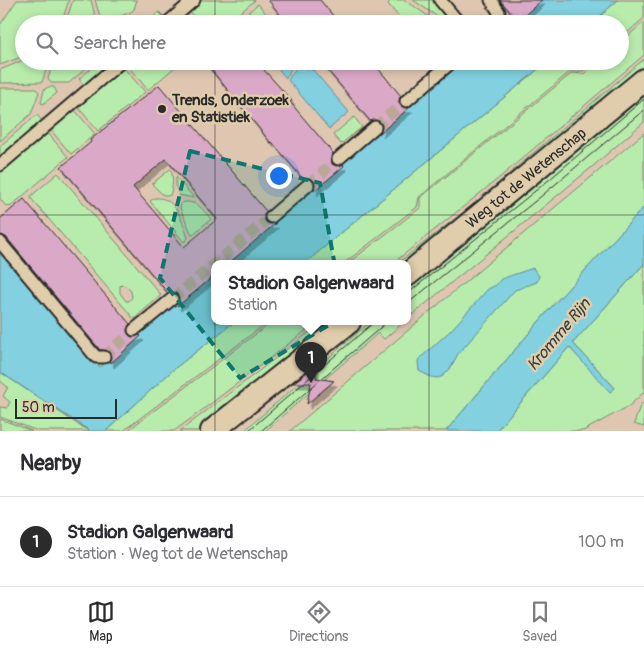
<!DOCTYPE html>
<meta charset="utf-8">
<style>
body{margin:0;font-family:Pangolin,sans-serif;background:#f2f2f3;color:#2b2b33}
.scale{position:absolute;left:15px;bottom:12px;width:102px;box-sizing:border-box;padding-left:5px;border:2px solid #2b2b2b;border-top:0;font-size:14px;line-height:18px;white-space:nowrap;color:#2b2b2b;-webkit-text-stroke:4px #e0cdab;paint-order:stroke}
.you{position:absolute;left:278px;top:175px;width:18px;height:18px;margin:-12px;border:4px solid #fff;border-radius:50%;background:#1a73e8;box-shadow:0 0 0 8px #1a73e833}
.badge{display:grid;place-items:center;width:32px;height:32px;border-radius:50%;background:#2b2b2b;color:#fff;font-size:16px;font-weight:700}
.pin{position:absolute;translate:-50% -41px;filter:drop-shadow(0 1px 2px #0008)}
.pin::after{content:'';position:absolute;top:26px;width:18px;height:15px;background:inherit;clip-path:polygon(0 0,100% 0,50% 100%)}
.popup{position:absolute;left:211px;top:260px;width:200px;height:65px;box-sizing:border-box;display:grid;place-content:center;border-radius:10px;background:#fff;filter:drop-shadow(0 1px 4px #0005);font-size:16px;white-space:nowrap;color:#7c7c81}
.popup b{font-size:19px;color:#2b2b33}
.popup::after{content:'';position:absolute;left:50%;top:100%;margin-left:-10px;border:10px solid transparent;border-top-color:#fff}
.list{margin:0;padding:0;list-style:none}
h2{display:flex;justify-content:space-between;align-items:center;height:65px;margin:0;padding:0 20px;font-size:21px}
h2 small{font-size:16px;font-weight:400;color:#7c7c81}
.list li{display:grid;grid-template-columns:32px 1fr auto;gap:15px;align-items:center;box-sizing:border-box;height:90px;padding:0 20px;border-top:1px solid #e1e1e2}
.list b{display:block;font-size:19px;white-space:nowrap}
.list p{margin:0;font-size:16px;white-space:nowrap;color:#7c7c81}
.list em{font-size:16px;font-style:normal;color:#7c7c81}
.icon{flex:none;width:28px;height:28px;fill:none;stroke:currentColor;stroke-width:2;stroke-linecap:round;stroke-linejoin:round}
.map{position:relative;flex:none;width:644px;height:431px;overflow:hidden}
.search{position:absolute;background:#fff;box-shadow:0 2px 8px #0003;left:15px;right:15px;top:15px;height:55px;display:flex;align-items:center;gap:12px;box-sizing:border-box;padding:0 18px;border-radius:28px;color:#7c7c81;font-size:19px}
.sheet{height:155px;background:#fff}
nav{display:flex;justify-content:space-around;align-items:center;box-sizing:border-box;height:70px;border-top:1px solid #e1e1e2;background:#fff;font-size:14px;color:#7c7c81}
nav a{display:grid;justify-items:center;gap:2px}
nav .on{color:#2b2b2b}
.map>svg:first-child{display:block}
.green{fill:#b8ecac;stroke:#728c6c;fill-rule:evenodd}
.water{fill:#82d0e0;stroke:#5f8e98}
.building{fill:#daa9c7;stroke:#2b2b2b;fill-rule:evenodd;filter:url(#shadow)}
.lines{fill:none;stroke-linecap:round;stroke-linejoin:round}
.pedestrian-tunnel{stroke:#bba796;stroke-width:11;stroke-dasharray:11 5.5;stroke-linecap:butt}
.pedestrian-casing{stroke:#2b2b2b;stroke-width:15}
.secondary-casing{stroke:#2b2b2b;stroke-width:26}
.pedestrian{stroke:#e0cdab;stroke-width:11}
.secondary{stroke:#e0cdab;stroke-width:22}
.tram{stroke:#2b2b2b;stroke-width:1}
.marked{fill:#0f766e;fill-opacity:0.2;stroke:#0f766e;stroke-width:4;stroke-dasharray:10 6;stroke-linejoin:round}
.grid{fill:none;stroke:#2b2b2b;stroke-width:1;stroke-opacity:0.55}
.poi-dot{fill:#2b2b2b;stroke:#e0cdab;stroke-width:2}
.labels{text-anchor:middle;stroke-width:5;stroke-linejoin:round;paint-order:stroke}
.poi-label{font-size:15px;font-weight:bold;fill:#2b2b2b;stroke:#e0cdab;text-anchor:start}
.street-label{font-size:15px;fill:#2b2b2b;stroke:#e0cdab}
.water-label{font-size:16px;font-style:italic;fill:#343c3d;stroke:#e0cdab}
</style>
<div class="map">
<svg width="644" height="431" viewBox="0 0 644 431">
<defs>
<filter id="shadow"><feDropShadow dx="3" dy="5" stdDeviation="0" flood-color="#0004"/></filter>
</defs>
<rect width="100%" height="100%" fill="#dfc6b1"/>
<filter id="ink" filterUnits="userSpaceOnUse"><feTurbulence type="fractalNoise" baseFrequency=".02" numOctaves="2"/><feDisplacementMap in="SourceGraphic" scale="10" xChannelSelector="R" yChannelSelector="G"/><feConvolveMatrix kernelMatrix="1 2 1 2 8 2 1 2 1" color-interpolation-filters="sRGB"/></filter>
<g filter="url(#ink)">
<!-- green -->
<g class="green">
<polygon points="17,0 69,0 61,24 24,24 24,56 0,65 0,25"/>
<polygon points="73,0 91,0 97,24 65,24"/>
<polygon points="95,0 137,0 134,9 131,12 104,23 101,20"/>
<polygon points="202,0 255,0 227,24 200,24 189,11"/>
<polygon points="391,0 405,0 439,24 405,24 388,4"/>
<polygon points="413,0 435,0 455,24 443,24 435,15"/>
<polygon points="618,0 644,0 644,18 620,39 620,24 591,24"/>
<polygon points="258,4 266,14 254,24 240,24 238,21"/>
<polygon points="159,12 165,18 157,24 145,24"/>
<polygon points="186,13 195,24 173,24"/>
<polygon points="644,22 644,55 499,178 392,264 347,264 420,208 420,198 572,73 584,74 599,61 620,61 620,43"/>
<polygon points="644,59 644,71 407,264 397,264 470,207"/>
<polygon points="24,60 49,61 42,82 0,83 0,70"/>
<polygon points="53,61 94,61 69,83 51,83 48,79"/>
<polygon points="100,61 113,61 84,85 79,79"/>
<polygon points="129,61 182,61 148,90 126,64"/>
<polygon points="548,61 595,61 583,71 571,71 419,197 417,207 343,264 304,264"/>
<polygon points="123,67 145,92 98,131 77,106"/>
<polygon points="48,87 54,87 57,93 43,104 41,103 44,90"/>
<polygon points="0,88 35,88 39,92 31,114 0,141"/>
<polygon points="644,88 644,122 592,167 407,319 407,284"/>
<polygon points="73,108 95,134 71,154 49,128"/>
<polygon points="37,115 42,121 0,157 0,146"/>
<polygon points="354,117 362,127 341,144 333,135"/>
<polygon points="46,131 68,157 10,207 8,205 6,206 0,199 0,170"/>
<polygon points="644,133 644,207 553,305 446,431 290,431 427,314"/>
<path d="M170 169C174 175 173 188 170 195L167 196 162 194 152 184Z"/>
<path d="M58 173 161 295 134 319 30 197ZM121 285 126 286 131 291 132 297 129 301H126L120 293V286Z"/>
<polygon points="176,177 194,198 179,195 176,187"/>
<path d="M155 198C176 196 182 222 188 238L184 242 150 201Z"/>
<path d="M184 202C198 201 203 210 211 219L192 235 180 208 181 204Z"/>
<polygon points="644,264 644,392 642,394 629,406 583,431 496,431 569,347 610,391 615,388 573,343"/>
<polygon points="234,322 268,322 123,431 106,431 174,369"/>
<polygon points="272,322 317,322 209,405 174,431 127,431"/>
<polygon points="323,322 339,322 201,431 180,431"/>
<polygon points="368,322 404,322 384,339 378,333 265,431 245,431 245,430 369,323"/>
<polygon points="0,372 80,426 90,431 38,431 0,417 0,407 7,408 10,402 3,396 8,387 0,381"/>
<polygon points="644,402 644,427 634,424 640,406"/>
<polygon points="0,419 32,431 0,431"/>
</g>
<!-- water -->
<g class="water">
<polygon points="535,0 618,0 591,24 506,24"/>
<polygon points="272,61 293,65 286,78"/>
<polygon points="462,61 548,61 304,264 222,264"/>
<polygon points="297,66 313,70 349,112 329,129 288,80"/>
<polygon points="644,207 644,264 573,343 615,388 610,392 569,347 496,431 446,431 553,305"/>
<polygon points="0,249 100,367 215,270 215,322 234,322 174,369 106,431 90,431 0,372"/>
<polygon points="533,268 539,276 537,282 515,290 458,354 450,369 443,376 438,378 431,377 419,371 418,360 451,330 488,289 496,285 501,279"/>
</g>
<!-- building -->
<g class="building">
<polygon points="268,0 320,0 340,24 288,24"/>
<polygon points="500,0 542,0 518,21"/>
<polygon points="204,61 256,61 292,101 290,102 333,153 331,157 332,164 336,166 343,164 344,166 314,191 315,184 314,180 310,178 303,179 272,142 271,143"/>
<polygon points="320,61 372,61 401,96 399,102 400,105 404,108 410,107 380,133 382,126 380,122 374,120 370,121"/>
<path d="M159 85 266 211 264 215 265 222 269 224 276 223 228 264H215V275L178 306 177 304 179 298 177 294 171 292 168 293 61 167 91 142 90 140ZM166 159 217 219 184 247 133 187Z"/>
<polygon points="24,199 130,324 127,331 129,335 132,337 139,335 141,336 111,363 110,353 107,350 100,350 6,237 0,235 0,219"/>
<polygon points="316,365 316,378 334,381 307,404 311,383 293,383"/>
</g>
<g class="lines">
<!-- pedestrian-tunnel -->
<g class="pedestrian-tunnel">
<polyline points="375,127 406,101"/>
<polyline points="308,185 338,159"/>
<polyline points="172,299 271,217"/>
<polyline points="104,357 134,330"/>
</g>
<!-- pedestrian casing -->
<g class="pedestrian-casing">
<g id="pedestrian">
<polyline points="440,0 460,24"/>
<polyline points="491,0 499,12 498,24"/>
<polyline points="166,24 194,0"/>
<polyline points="406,101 453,61"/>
<polyline points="338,159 375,127"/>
<polyline points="0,165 122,61"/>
<polyline points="271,217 308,185"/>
<polyline points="0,242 96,357 104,357"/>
<polyline points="134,330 172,299"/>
</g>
</g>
<!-- secondary casing -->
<g class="secondary-casing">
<g id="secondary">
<polyline points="407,275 644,80"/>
<polyline points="212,431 349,322"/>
</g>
</g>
<!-- pedestrian -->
<use href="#pedestrian" class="pedestrian"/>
<!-- secondary -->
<use href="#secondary" class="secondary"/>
<!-- tram -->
<g class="tram">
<polyline points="407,294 550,179 644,99"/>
<polyline points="407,304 539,198 644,110"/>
<polyline points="248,431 374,322"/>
<polyline points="261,431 387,322"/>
</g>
</g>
</g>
<!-- marked area -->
<path class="marked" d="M190 151 320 183 344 316 240 378 160 278Z"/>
<!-- grid -->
<path class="grid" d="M215 0V24M429 0V24M215 61V431M429 61V431M0 215H644"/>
<!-- markers -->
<circle class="poi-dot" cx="162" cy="109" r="5"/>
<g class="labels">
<!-- poi labels -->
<g class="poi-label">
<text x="172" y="105">Trends, Onderzoek<tspan x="172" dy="17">en Statistiek</tspan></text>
</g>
<!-- street labels -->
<g class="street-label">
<text transform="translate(526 178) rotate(-39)" y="5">Weg tot de Wetenschap</text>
</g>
<!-- water labels -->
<g class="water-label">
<text transform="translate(558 334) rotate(-50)" y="6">Kromme Rijn</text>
</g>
</g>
</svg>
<div class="scale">50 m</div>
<div class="you"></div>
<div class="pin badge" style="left:311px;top:383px">1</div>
<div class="popup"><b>Stadion Galgenwaard</b>Station</div>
<div class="search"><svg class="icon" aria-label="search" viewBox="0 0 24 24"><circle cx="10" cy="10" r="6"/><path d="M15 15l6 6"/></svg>Search here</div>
</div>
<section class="sheet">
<h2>Nearby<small></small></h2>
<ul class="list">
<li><span class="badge">1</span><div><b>Stadion Galgenwaard</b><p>Station · Weg tot de Wetenschap</p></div><em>100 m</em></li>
</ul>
</section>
<nav>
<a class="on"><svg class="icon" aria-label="map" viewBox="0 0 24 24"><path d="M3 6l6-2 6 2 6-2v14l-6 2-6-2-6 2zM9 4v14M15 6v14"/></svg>Map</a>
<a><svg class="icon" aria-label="directions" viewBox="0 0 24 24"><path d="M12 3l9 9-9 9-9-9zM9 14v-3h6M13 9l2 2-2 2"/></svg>Directions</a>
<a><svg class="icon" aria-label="saved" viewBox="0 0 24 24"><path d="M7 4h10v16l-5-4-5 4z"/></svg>Saved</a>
</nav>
